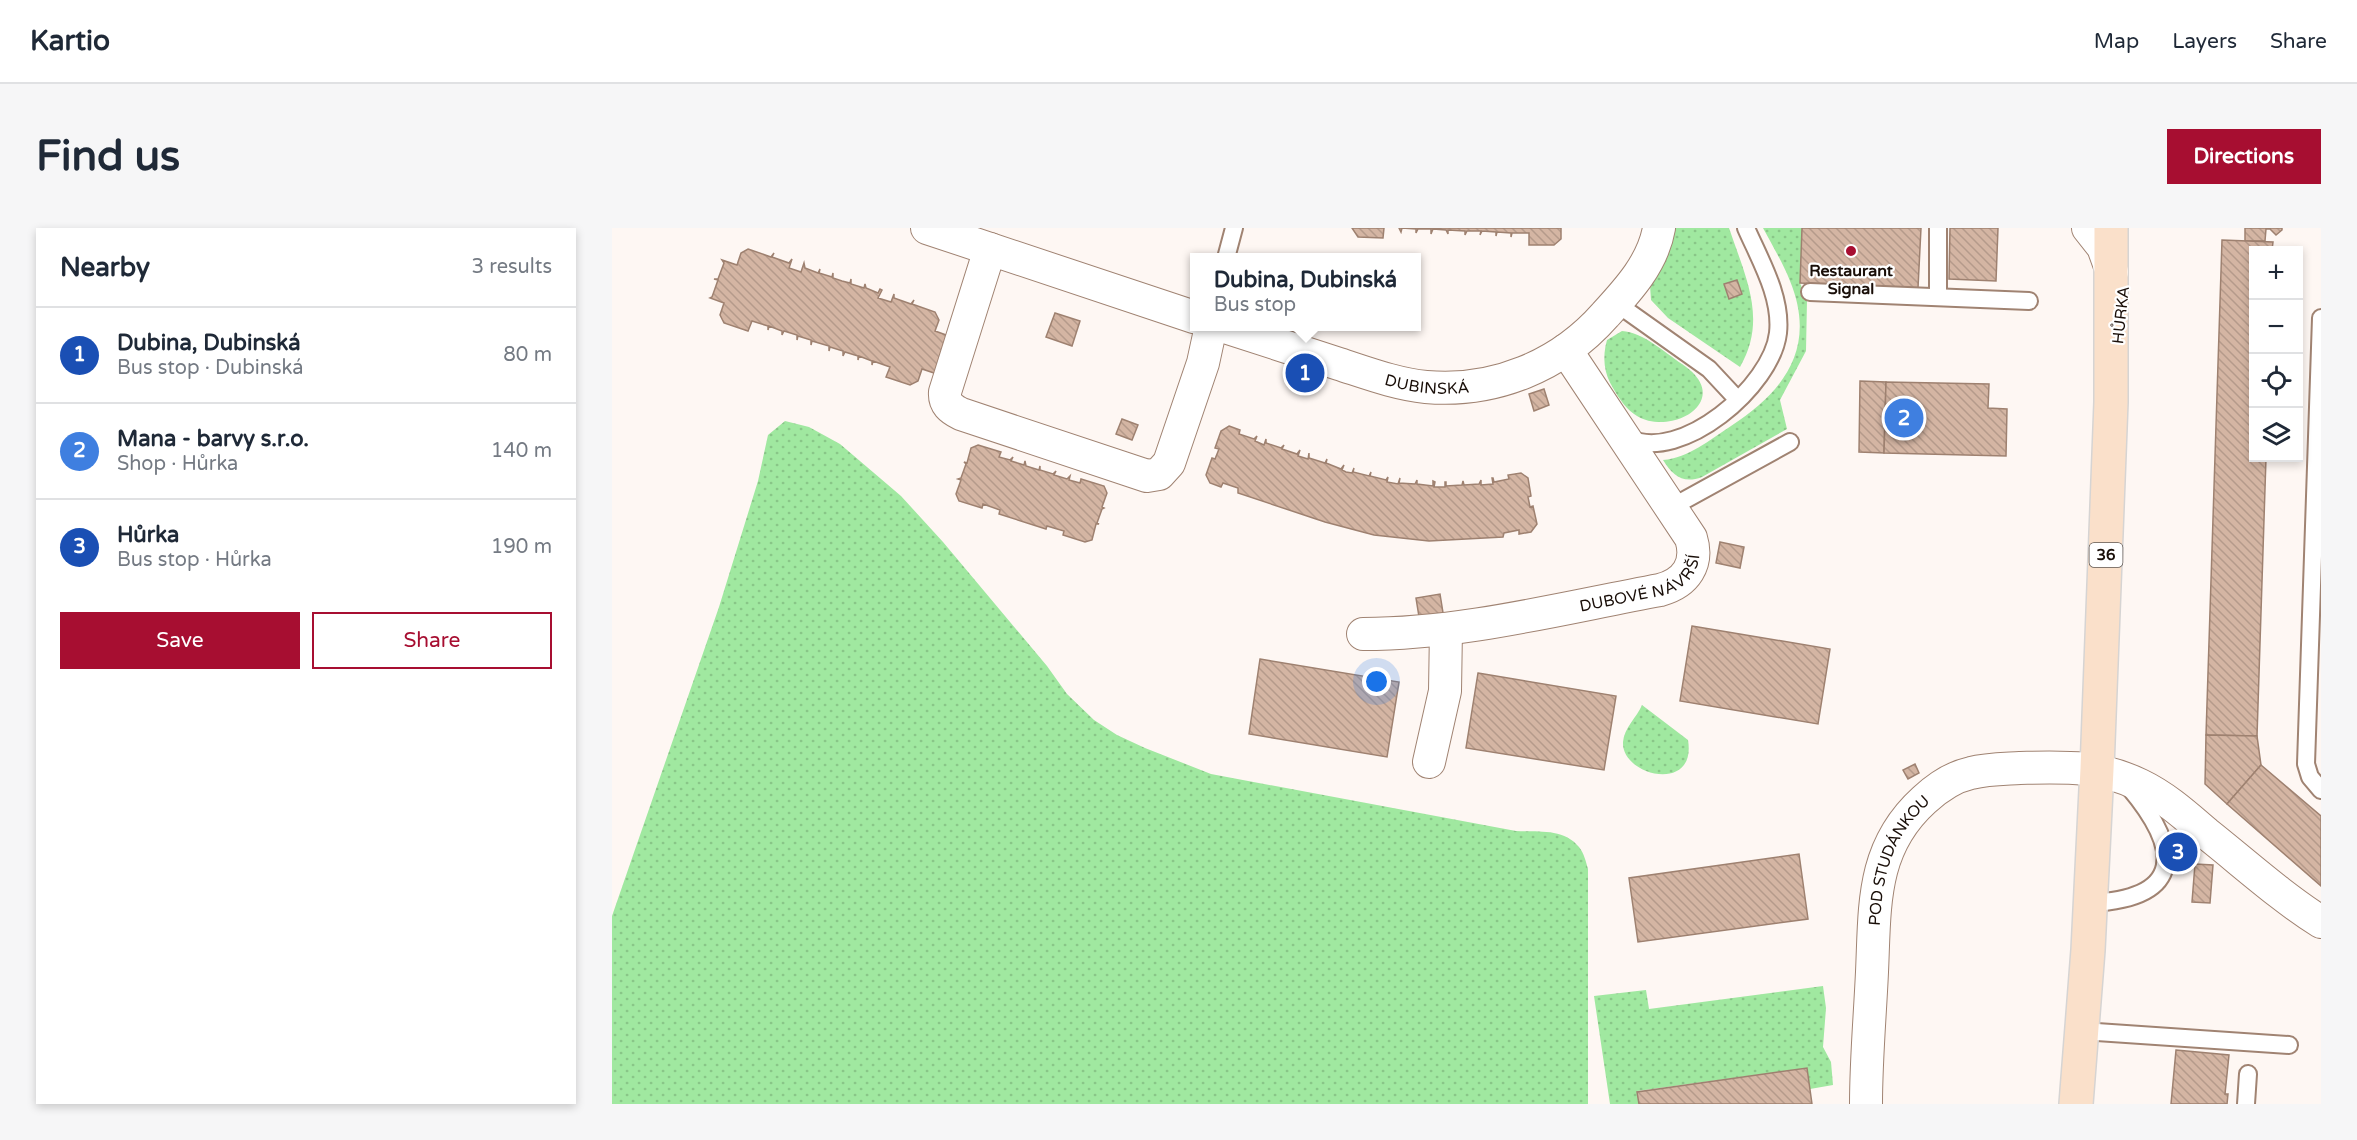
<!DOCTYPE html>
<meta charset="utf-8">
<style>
body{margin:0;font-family:"Varela Round",sans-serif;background:#f6f6f7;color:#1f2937}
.controls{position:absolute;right:18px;top:18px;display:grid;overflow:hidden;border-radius:0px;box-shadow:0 3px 9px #0003}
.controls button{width:54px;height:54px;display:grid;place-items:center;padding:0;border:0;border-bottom:2px solid #e0e1e3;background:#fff;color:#1f2937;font:30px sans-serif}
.you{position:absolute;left:765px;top:454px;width:21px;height:21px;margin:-15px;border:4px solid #fff;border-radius:50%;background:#1a73e8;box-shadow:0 0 0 9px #1a73e833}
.badge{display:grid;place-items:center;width:39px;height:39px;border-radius:50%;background:#a70e31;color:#fff;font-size:20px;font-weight:700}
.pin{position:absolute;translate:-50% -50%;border:3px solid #fff;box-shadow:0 2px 6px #0006}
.popup{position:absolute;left:578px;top:25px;width:231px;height:78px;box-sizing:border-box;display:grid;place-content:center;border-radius:0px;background:#fff;filter:drop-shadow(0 2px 4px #0005);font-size:20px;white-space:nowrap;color:#747a83}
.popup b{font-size:22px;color:#1f2937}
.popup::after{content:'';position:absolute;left:50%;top:100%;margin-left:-12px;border:12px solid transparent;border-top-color:#fff}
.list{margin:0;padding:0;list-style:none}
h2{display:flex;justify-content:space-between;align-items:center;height:78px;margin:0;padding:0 24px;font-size:26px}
h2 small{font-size:20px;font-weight:400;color:#747a83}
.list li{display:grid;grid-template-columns:39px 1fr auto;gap:18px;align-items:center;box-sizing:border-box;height:96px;padding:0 24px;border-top:2px solid #e0e1e3}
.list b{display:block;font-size:22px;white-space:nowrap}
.list p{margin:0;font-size:20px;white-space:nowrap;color:#747a83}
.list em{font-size:20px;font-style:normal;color:#747a83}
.actions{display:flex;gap:12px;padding:18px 24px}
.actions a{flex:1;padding:14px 0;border:2px solid #a70e31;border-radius:0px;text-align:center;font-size:21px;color:#a70e31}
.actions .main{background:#a70e31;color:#fff}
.icon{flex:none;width:33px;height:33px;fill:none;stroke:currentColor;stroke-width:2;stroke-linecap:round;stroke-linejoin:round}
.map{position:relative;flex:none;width:1709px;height:876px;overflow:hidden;border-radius:0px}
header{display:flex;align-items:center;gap:36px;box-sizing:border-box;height:84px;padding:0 30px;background:#fff;border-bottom:2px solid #e0e1e3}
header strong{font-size:28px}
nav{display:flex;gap:33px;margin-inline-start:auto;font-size:21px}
.intro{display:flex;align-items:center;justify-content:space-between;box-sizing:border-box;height:144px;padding:0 36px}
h1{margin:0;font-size:42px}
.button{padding:15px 27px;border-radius:0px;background:#a70e31;color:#fff;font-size:21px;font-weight:700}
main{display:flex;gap:36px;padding:0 36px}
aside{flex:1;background:#fff;border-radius:0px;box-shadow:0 3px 9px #0003}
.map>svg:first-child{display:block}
.green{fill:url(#green-dots)}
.building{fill:url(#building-back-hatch);stroke:#9e8170;stroke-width:1.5}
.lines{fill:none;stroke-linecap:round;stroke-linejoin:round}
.lane-casing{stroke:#a08372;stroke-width:20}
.street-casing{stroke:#a08372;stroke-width:34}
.primary-casing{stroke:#d6d4d3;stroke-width:36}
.lane{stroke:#fff;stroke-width:16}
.street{stroke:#fff;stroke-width:32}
.primary{stroke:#fae0ca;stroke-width:33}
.poi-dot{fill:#a70e31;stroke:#fff;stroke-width:2}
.labels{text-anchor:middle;stroke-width:4.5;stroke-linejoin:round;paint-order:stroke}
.shield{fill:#fff;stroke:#5e5652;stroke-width:1.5}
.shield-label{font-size:15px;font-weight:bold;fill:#190e08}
.poi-label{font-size:16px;font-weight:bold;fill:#190e08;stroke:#fff}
.street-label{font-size:16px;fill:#190e08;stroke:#fff}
</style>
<header>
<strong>Kartio</strong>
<nav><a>Map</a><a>Layers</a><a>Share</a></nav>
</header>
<div class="intro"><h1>Find us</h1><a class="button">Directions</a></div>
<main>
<aside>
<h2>Nearby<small>3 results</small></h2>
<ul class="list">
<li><span class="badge" style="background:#1a4fb4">1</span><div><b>Dubina, Dubinská</b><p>Bus stop · Dubinská</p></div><em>80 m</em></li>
<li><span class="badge" style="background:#3f7fe0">2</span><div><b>Mana - barvy s.r.o.</b><p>Shop · Hůrka</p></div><em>140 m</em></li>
<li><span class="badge" style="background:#1a4fb4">3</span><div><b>Hůrka</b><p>Bus stop · Hůrka</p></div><em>190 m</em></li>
</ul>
<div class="actions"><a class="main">Save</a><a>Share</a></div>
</aside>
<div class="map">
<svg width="1709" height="876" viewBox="0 0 1709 876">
<defs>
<pattern id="green-dots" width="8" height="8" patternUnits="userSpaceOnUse" patternTransform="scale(1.5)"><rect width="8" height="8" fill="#a0e8a0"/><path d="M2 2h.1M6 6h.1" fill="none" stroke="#89c688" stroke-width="1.8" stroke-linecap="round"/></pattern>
<pattern id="building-back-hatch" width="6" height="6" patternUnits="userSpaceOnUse" patternTransform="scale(1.5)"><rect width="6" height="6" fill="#d4b5a3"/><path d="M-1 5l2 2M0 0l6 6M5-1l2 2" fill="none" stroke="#b59a8b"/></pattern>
</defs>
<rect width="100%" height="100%" fill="#fef7f3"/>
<!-- green -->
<g class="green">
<path d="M1057 0H1117C1133 48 1156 91 1128 139L1056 90 1039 72 1038 57Z"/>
<path d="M1151 0H1190L1188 55 1195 72 1194 123 1168 172 1175 201 1090 249C1071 256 1061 248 1051 232 1077 230 1097 212 1119 198 1173 163 1205 119 1178 53 1171 35 1160 17 1151 0Z"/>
<path d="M1010 103C1031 104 1052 124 1070 136 1124 172 1060 209 1025 188 1015 182 1007 171 1001 160 992 146 990 129 995 112Z"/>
<path d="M173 193 197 199 228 216 289 268 331 314 435 438 455 466 482 492 505 507 533 520 599 546 904 603C925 604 952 600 967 619 972 625 974 634 976 641V876H0V688L107 379 146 253 156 207Z"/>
<path d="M1030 477 1076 512C1085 566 1009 548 1011 514 1012 500 1025 489 1030 477Z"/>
<polygon points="1211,758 1214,780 1211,819 1219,834 1221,857 1198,861 1195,840 1025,863 1027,876 998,876 982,768 1034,762 1037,781"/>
</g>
<!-- building -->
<g class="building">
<polygon points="740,0 772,0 771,10 746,9"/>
<polygon points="787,0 949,0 949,11 942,17 917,17 917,5 900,5 899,9 899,5 885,4 884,8 884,4 870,3 868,7 869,3 855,3 853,7 853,3 836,2 836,6 834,2 821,1 819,6 819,1 806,1 804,5 804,1 790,0 789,4"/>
<polygon points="1190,0 1309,0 1306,60 1188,55"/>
<polygon points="1338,0 1386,0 1384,53 1337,51"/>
<polygon points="1633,0 1670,0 1670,2 1664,7 1658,1 1654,1 1653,13 1633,13"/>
<polygon points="1610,12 1661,14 1660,22 1642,22 1642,230 1654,230 1645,508 1594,507"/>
<polygon points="136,21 159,29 162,25 160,29 177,35 180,31 177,40 189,44 192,35 193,40 206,45 208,41 207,45 220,49 221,45 221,50 230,53 238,55 239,51 239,56 252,60 253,56 254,60 266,65 268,61 270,62 266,70 279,74 282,66 282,70 299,76 302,72 300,76 323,84 327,92 323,103 337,108 325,146 310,141 306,153 298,157 274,149 278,139 261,133 260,137 260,133 247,128 246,132 246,128 233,124 231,128 231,123 218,119 217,123 217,118 200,113 199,117 199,112 186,108 185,112 185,107 172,103 170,107 170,103 157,98 156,102 156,98 140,93 136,103 112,95 108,87 112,75 98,70 100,69 106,52 102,51 106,51 112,35 110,32 125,37 129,25"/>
<polygon points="1125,52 1130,66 1117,71 1112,56"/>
<polygon points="443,85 468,93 460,118 434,109"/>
<polygon points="1248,153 1274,154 1272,225 1247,224"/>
<polygon points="1274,154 1377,156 1376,180 1395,181 1394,228 1272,225"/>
<polygon points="932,161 937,177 922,183 917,166"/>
<polygon points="510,191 526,197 520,212 504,206"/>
<polygon points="617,198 628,202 627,206 642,211 645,208 643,213 652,217 654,211 654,215 669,220 672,217 670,221 685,226 688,222 686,228 696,231 697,225 697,230 713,235 715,231 714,235 729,241 732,237 730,242 734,244 740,245 742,240 741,244 757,248 759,244 758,248 774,252 776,249 775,254 786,256 788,250 787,255 803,256 805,252 805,256 821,258 821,253 823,254 822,259 833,259 833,254 834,254 834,258 850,257 851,253 852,257 867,256 869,252 869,257 881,256 880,250 881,250 882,254 897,251 896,247 909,245 916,250 919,268 916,269 918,279 921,278 925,296 919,304 907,306 907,302 892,305 891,309 817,313 762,307 713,294 626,265 626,260 611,255 609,259 598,255 594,247 600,230 603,231 607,221 603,220 609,203"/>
<polygon points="366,217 389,224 387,229 398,232 401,229 399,233 412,237 413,233 414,238 427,242 428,238 428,242 441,246 444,243 442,247 455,251 458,248 457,252 468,255 469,251 492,258 495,265 490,279 492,280 490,281 485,295 487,296 484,296 480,312 473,314 451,307 452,303 435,298 434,301 387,286 388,282 371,276 370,280 347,273 344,266 349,252 346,251 349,250 354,236 352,234 355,235 359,220"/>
<polygon points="1108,314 1132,319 1128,340 1104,335"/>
<polygon points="828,366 832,391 808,395 804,370"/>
<polygon points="1080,398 1218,421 1206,496 1068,473"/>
<polygon points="648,431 787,454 775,529 637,506"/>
<polygon points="866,445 1004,468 992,542 854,520"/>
<polygon points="1594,507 1645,508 1649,537 1615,576 1593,556"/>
<polygon points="1303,536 1307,545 1296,551 1291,542"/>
<polygon points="1649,537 1709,588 1709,658 1615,576"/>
<polygon points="1187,626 1196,691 1026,714 1017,650"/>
<polygon points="1583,636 1601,637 1598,675 1580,674"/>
<polygon points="1564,822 1617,827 1613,866 1616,866 1615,876 1559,876"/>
<polygon points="1195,840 1200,876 1027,876 1025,864"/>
</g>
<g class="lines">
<!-- lane casing -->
<g class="lane-casing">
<g id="lane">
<polyline points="614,30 622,0"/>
<polyline points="1198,64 1417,73"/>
<polyline points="1326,69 1326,0"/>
<polyline points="1004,75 1097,141 1125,171"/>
<polyline points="1709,90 1694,536 1698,549 1709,562"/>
<path d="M1016 210C1069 236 1160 158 1166 105 1170 69 1148 32 1134 0"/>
<polyline points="1060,279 1178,214"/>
<path d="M1479 675C1573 670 1569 621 1517 559"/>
<polyline points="1470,803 1677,817"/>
<polyline points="1634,876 1636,846"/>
</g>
</g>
<!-- street casing -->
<g class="street-casing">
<g id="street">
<polyline points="315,0 582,89"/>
<polyline points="1476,0 1491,19 1500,44"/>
<path d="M378 21 333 164C332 176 339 181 349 186L535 248 547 246 557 235 591 135 599 98"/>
<path id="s1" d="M610 98C649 111 688 123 727 136 755 145 784 156 814 159 882 165 948 138 993 87 1016 62 1041 35 1047 0"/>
<path id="s2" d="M751 406C851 406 950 380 1048 362 1074 355 1087 336 1079 310L954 122"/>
<polyline points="817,534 833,463 834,401"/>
<path id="s3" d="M1254 876C1254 832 1258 788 1260 744 1263 678 1259 620 1312 572 1325 560 1341 549 1359 545 1375 541 1392 541 1408 540 1453 539 1487 537 1528 557 1553 569 1573 587 1594 605 1632 635 1668 668 1709 694"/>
</g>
</g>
<!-- primary casing -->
<g class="primary-casing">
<polyline id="primary" points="1464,876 1476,722 1485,541 1499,174 1499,0"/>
</g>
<!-- lane -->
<use href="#lane" class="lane"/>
<!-- street -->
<use href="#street" class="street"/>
<!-- primary -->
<use href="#primary" class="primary"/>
</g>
<!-- markers -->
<circle class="poi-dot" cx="1239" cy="23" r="6"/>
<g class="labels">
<!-- shield labels -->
<rect class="shield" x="1477.5" y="315" width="33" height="24" rx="4.5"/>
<g class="shield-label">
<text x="1494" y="332">36</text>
</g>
<!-- poi labels -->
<g class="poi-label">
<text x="1239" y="48">Restaurant<tspan x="1239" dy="18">Signal</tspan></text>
</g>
<!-- street labels -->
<g class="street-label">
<text transform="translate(1508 87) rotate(-84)" y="6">HŮRKA</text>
<text dy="6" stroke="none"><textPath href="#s1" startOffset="214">DUBINSKÁ</textPath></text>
<text dy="6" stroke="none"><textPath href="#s2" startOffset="286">DUBOVÉ NÁVRŠÍ</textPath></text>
<text dy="6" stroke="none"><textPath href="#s3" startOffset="250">POD STUDÁNKOU</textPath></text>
</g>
</g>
</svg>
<div class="controls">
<button>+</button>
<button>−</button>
<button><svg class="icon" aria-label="locate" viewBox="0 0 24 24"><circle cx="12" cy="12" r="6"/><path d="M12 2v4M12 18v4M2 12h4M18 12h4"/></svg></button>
<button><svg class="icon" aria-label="layers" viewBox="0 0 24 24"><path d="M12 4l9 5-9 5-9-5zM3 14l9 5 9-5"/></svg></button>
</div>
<div class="you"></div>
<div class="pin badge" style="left:693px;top:145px;background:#1a4fb4">1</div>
<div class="popup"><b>Dubina, Dubinská</b>Bus stop</div>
<div class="pin badge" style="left:1292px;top:190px;background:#3f7fe0">2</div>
<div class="pin badge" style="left:1566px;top:624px;background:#1a4fb4">3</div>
</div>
</main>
